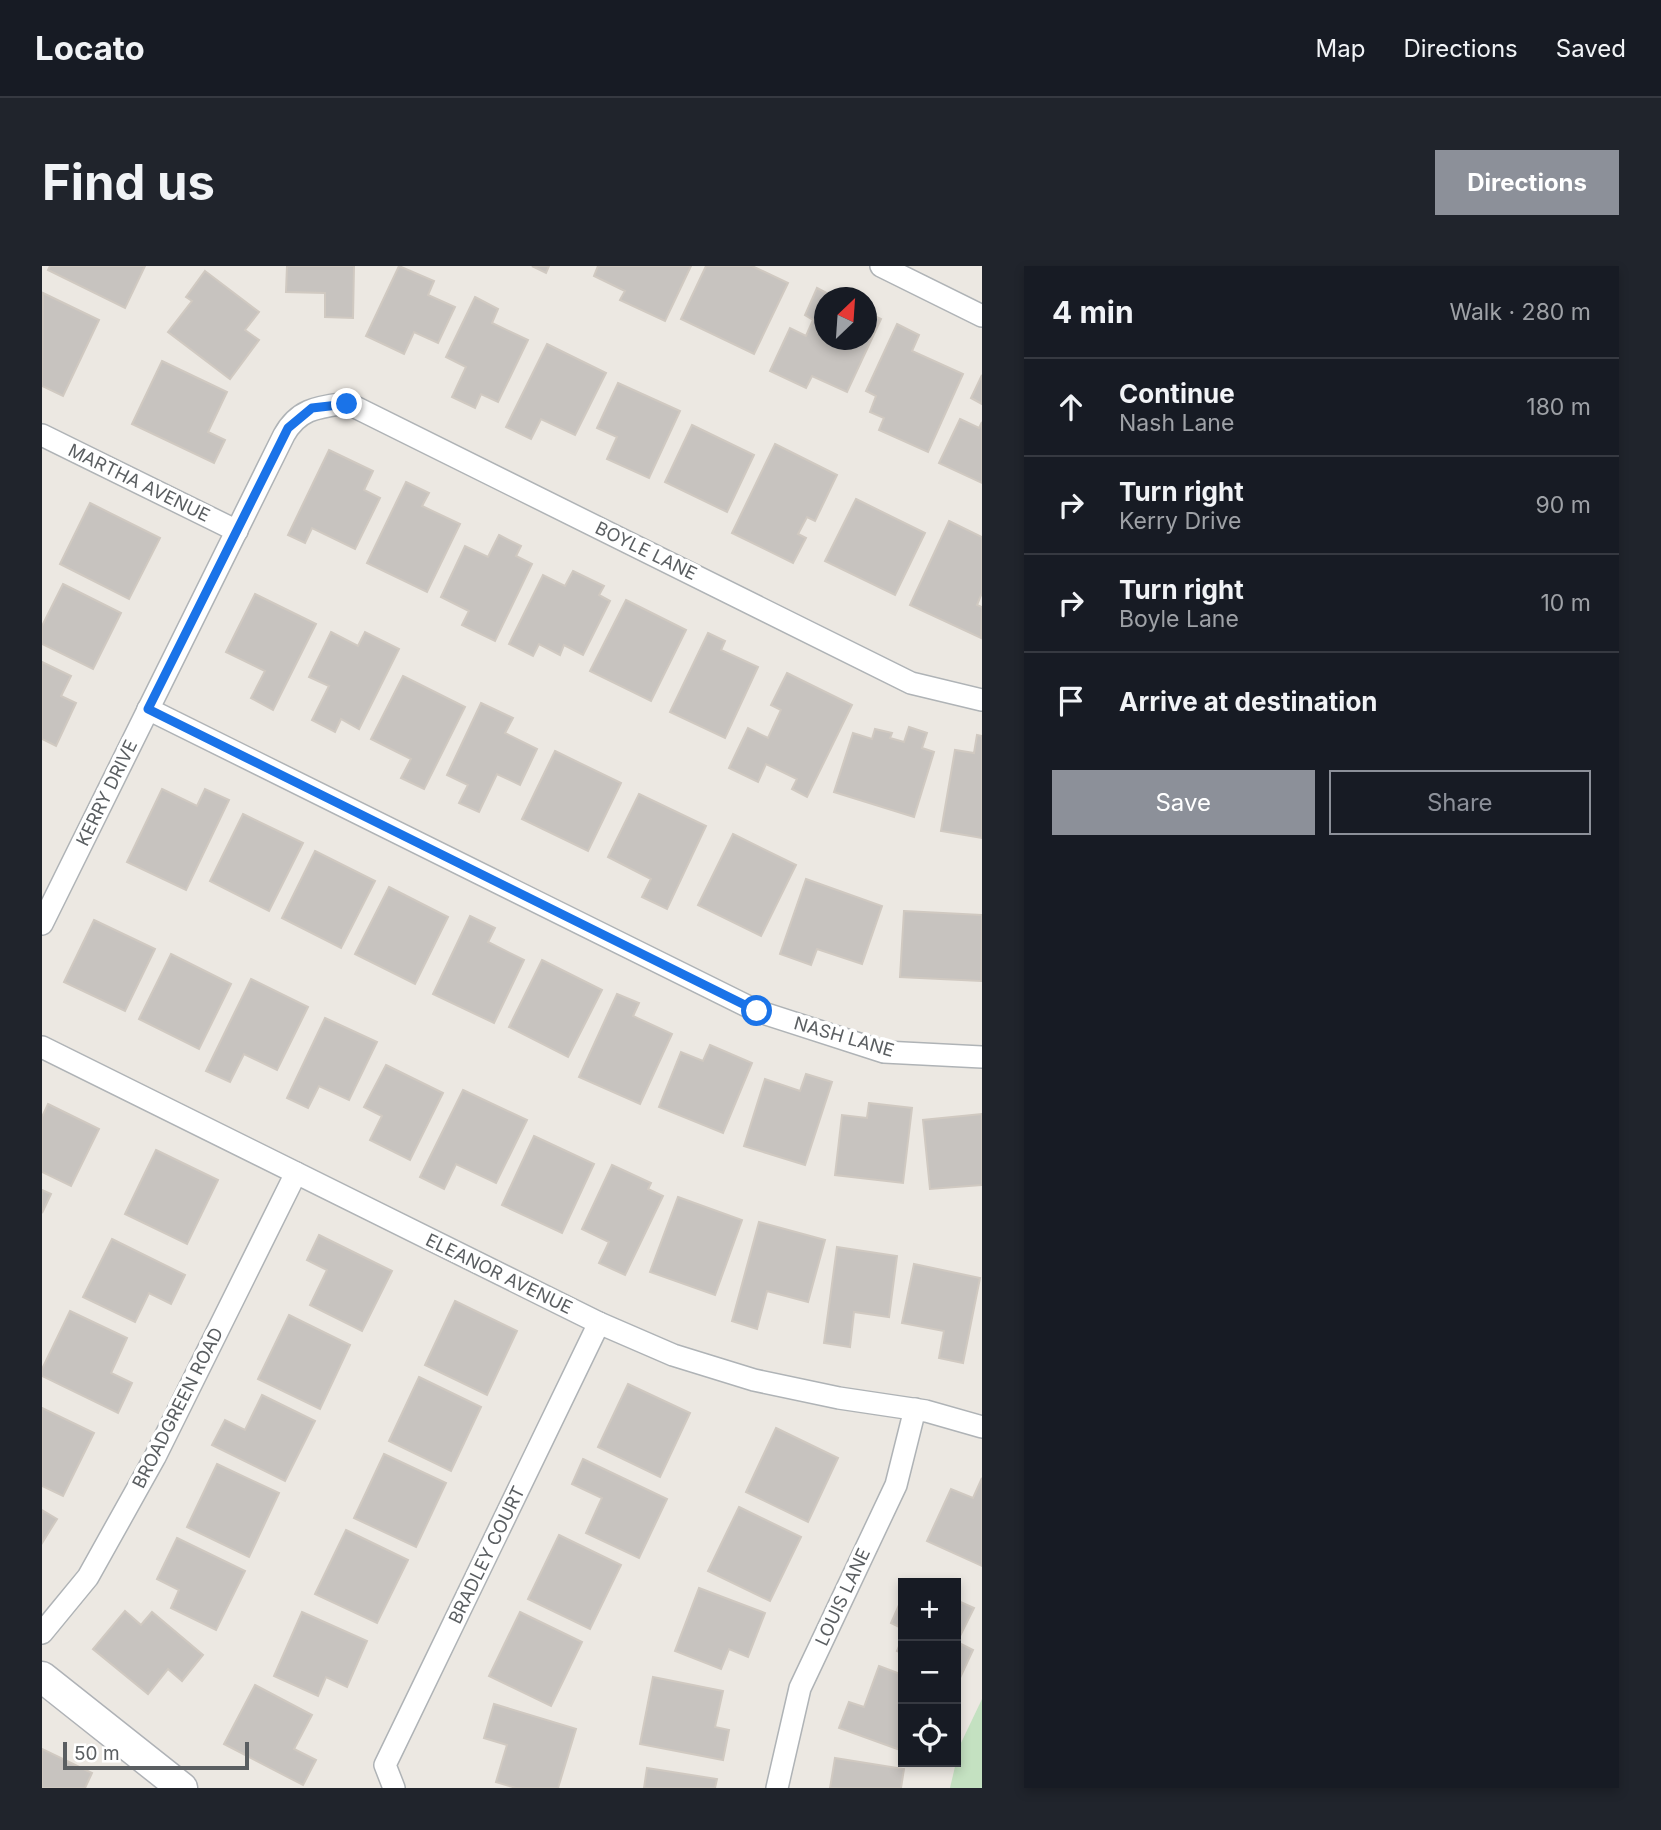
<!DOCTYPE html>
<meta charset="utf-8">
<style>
body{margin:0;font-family:Inter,sans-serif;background:#20242c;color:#f1f3f6}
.controls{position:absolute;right:21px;bottom:21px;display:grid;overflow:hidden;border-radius:0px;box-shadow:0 4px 10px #0003}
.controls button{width:63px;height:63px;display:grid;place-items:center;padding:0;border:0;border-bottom:2px solid #363941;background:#171b24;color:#f1f3f6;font:35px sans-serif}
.compass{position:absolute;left:772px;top:21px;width:63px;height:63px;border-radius:50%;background:#171b24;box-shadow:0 4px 10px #0003;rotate:25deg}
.scale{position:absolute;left:21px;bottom:18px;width:186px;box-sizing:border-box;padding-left:7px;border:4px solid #5a5e61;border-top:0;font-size:19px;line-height:24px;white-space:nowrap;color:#5a5e61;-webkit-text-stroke:5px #fff;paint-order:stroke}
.stop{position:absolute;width:21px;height:21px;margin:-16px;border:5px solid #1a73e8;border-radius:50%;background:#fff}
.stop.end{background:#1a73e8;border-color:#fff;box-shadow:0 2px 7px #0008}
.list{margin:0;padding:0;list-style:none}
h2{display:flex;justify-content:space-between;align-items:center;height:91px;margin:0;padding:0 28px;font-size:30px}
h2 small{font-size:23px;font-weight:400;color:#9ea1a6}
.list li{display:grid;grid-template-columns:46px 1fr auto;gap:21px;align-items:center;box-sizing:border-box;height:98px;padding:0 28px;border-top:2px solid #363941}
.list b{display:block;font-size:26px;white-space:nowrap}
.list p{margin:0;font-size:23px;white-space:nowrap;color:#9ea1a6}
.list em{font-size:23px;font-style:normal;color:#9ea1a6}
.actions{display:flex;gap:14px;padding:21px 28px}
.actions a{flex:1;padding:16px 0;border:2px solid #8c9099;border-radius:0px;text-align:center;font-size:24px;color:#8c9099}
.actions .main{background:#8c9099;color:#fff}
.icon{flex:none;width:38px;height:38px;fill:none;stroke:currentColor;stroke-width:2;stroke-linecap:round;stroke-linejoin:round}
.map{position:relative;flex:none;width:940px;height:1522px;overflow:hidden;border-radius:0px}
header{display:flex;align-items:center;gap:42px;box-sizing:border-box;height:98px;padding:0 35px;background:#171b24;border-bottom:2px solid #363941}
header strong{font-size:33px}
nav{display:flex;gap:38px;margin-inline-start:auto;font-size:24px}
.intro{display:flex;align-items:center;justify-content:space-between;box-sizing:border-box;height:168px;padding:0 42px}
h1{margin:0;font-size:49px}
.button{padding:18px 32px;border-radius:0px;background:#8c9099;color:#fff;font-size:24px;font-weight:700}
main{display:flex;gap:42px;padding:0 42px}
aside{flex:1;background:#171b24;border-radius:0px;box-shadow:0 4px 10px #0003}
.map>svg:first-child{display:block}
.green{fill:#c4e1c1}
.building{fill:#c7c3bf;stroke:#d0c9c1;stroke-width:2}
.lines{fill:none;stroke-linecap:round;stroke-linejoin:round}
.street-casing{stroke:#afb3b6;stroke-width:24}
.secondary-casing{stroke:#afb2b6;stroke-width:33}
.street{stroke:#fff;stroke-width:21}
.secondary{stroke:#fff;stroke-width:30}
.route{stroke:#1a73e8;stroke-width:9}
.labels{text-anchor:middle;stroke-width:7;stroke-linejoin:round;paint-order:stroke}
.street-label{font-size:18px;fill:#5a5e61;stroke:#fff}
</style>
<header>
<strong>Locato</strong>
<nav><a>Map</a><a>Directions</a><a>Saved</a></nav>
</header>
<div class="intro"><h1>Find us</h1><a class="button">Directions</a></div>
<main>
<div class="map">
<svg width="940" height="1522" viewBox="0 0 940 1522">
<rect width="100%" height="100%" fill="#ece8e2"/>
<!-- green -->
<polygon class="green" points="940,1433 940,1522 908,1522 918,1479"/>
<!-- building -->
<g class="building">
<polygon points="8,0 103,0 83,42 6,4"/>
<polygon points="245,0 312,0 311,52 283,51 283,27 244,26"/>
<polygon points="357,0 392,15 386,29 413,41 396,77 372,66 362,88 324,70"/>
<polygon points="490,0 507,0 504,7"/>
<polygon points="556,0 649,0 623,55 578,34 583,25 552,10"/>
<polygon points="664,0 710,0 746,17 712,88 639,53"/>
<polygon points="163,5 217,46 203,64 217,74 188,113 126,66 150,35 144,31"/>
<polygon points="775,22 794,32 782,32 782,74 824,74 824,46 839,53 805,126 770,110 764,122 728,105 748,62 764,70 771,54 763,49"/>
<polygon points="1,27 57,54 21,130 0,120"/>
<polygon points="433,31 456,43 450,57 486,74 456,136 439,128 433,142 410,131 424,101 404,91"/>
<polygon points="855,58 877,69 870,85 921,108 886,186 837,164 842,152 828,146 834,130 824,125"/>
<polygon points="505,78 564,107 533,169 499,153 489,173 464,161"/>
<polygon points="120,95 185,126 166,166 183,174 172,197 90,158"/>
<polygon points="940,109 940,138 929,132"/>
<polygon points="576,117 638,145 607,212 565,193 575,171 555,162"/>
<polygon points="918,153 937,162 940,156 940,217 897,197"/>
<polygon points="650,159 712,189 685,246 623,216"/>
<polygon points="733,178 795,209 773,255 765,251 756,268 764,272 751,297 690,267"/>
<polygon points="287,184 331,205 322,224 338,232 313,283 270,262 263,277 246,269"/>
<polygon points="364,216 387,227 380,240 418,258 385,326 325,297"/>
<polygon points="814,233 883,267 853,329 783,295"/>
<polygon points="48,237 118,272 87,333 18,298"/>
<polygon points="907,255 940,271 940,327 935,339 940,341 939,372 868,339"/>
<polygon points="457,269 479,280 474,290 490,298 453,375 420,359 427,345 399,331 423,280 446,291"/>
<polygon points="531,305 562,320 557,329 568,335 541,389 522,379 518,389 497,378 491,390 467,378 501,309 523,320"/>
<polygon points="21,318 79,347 51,403 0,378 0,360"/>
<polygon points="213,328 274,358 231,444 209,432 223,405 184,386"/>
<polygon points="584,334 644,364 609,435 548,405"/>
<polygon points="289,366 316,380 323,366 357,383 317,463 299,453 293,466 270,454 287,420 267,411"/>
<polygon points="666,367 683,375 679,384 716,401 683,472 628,446"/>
<polygon points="0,396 29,410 19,430 34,437 14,480 0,473"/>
<polygon points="745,407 810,439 765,531 750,523 755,513 724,498 716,516 687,502 706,462 726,472 739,444 729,439"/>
<polygon points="361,410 423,441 382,523 359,512 369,493 329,473"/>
<polygon points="439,437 471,452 463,467 495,483 478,519 455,508 437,546 417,537 426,519 405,509"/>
<polygon points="867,461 885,467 880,482 892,486 872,551 792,526 811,467 830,473 833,463 850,467 848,472 862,476"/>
<polygon points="935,469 940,470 940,572 899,565 913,484 932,487"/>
<polygon points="513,485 579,517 546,585 480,553"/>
<polygon points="120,523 155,540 163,523 187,534 144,624 85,596"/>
<polygon points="597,528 664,560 625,643 600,631 609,613 566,591"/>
<polygon points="201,548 261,577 227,645 168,615"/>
<polygon points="691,568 754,599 719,670 656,639"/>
<polygon points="273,585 333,615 299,682 240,652"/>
<polygon points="764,613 840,640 820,698 775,683 769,699 738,688"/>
<polygon points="347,621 406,651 373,718 313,688"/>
<polygon points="862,645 940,649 939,715 858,711"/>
<polygon points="428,650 453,662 446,676 482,694 452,757 391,728"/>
<polygon points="52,654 113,683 83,745 22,716"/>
<polygon points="129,688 189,718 157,783 97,753"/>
<polygon points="500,694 560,724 526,791 467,761"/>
<polygon points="209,713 266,741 235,804 202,788 188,816 164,805"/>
<polygon points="575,728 597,737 591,750 630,768 598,838 537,811"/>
<polygon points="283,752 335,776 307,834 277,820 266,842 245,832"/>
<polygon points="668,779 710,797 681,867 617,841 639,786 661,795"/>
<polygon points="344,799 401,827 368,894 328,874 340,850 322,841"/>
<polygon points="764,808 790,816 763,899 702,880 723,813 758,825"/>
<polygon points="421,824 485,854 454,917 414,898 402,923 378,911"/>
<polygon points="827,837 870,842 861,917 793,909 800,849 825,852"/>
<polygon points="6,838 57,863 29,920 0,906 0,851"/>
<polygon points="940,848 940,919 888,923 881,854"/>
<polygon points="492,870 552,898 520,967 460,939"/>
<polygon points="114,884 176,914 145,978 83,948"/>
<polygon points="570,899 609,917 606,923 621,930 583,1009 557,997 567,976 540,963"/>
<polygon points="0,924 9,928 0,947"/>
<polygon points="636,931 700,954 673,1029 608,1006"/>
<polygon points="717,956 783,974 766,1036 725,1025 715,1063 690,1055"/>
<polygon points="277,969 350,1005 320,1065 268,1039 285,1004 265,994"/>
<polygon points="70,973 143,1009 129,1038 107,1027 93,1056 41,1031"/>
<polygon points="795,981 855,990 847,1051 812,1046 808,1081 782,1077"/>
<polygon points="872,998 938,1012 921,1097 897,1092 902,1065 860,1057"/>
<polygon points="413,1035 475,1065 445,1129 383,1099"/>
<polygon points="28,1045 85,1072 69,1107 90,1117 76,1147 0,1110 0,1103"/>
<polygon points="247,1049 308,1079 278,1143 216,1113"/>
<polygon points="377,1111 439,1141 409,1205 347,1175"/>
<polygon points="586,1118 648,1147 618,1211 556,1181"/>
<polygon points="220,1129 273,1155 243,1215 170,1179 183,1154 203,1164"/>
<polygon points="0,1142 52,1167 21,1230 0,1220"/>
<polygon points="734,1162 796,1192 766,1256 704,1226"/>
<polygon points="342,1188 404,1217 374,1281 312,1252"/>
<polygon points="541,1193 625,1233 597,1292 544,1267 560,1232 530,1218"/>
<polygon points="175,1198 237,1227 207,1291 145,1261"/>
<polygon points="940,1212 940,1300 885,1275 909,1223 931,1232"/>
<polygon points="697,1241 759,1271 728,1335 666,1305"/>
<polygon points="0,1244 15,1253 0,1277"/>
<polygon points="304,1264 366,1294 335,1357 273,1328"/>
<polygon points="517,1269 579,1299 548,1363 486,1333"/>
<polygon points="135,1272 203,1305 174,1364 129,1342 137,1324 115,1313"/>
<polygon points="657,1322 723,1347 706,1391 687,1383 679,1403 633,1385"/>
<polygon points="861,1330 861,1363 849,1357"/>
<polygon points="914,1334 932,1342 915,1376 931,1384 917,1414 914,1413"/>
<polygon points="83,1345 99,1359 110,1346 161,1389 140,1415 126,1403 106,1428 51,1383"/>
<polygon points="260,1346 325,1375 305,1421 284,1411 276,1430 232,1410"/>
<polygon points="478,1346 540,1376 509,1440 447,1410"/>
<polygon points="861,1371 861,1388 855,1385"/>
<polygon points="837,1400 861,1409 861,1485 797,1462 807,1436 822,1441"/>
<polygon points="611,1411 681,1425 673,1461 687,1464 681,1494 598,1478"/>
<polygon points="213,1419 270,1449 252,1483 274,1494 261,1519 182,1478"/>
<polygon points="452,1438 534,1463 516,1522 474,1522 454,1516 465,1479 442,1472"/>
<polygon points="0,1483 50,1507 43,1522 0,1522"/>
<polygon points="793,1492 862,1503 859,1522 788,1522"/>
<polygon points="605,1502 675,1513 673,1522 602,1522"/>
</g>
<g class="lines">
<!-- street casing -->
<g class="street-casing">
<g id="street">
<polyline points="839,0 940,50"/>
<polyline points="0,169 195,265"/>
<polyline points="106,443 715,745 842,786 940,791"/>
<path d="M0 658 242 169C257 142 277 141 305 137L869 417 940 434"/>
<polyline points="0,781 557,1057 631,1089 712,1114 797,1132 884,1145 940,1161"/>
<polyline points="0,1367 46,1311 113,1191 254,907"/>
<polyline points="352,1522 343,1499 557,1057"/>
<polyline points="735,1522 758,1422 854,1219 873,1143"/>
</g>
</g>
<!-- secondary casing -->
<g class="secondary-casing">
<polyline id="secondary" points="0,1411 140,1522"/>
</g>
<!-- street -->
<use href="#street" class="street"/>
<!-- secondary -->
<use href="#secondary" class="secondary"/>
</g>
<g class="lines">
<!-- route -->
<polyline class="route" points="305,138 270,142 246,162 106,443 715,745"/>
</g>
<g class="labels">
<!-- street labels -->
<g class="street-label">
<text transform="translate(97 217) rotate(26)" y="6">MARTHA AVENUE</text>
<text transform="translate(604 285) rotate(26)" y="6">BOYLE LANE</text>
<text transform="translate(65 527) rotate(-64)" y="6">KERRY DRIVE</text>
<text transform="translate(802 771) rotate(16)" y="6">NASH LANE</text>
<text transform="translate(457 1008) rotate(26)" y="6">ELEANOR AVENUE</text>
<text transform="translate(136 1142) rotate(-63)" y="6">BROADGREEN ROAD</text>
<text transform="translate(445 1289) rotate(-64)" y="6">BRADLEY COURT</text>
<text transform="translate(801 1331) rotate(-65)" y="6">LOUIS LANE</text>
</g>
</g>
</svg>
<div class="controls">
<button>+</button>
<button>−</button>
<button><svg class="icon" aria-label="locate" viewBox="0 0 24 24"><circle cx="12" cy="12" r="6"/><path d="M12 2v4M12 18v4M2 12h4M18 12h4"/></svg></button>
</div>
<svg class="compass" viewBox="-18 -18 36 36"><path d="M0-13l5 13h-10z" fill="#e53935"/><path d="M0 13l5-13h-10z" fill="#9ea1a6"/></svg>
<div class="scale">50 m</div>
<div class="stop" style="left:715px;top:745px"></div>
<div class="stop end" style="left:305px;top:138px"></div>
</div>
<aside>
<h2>4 min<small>Walk · 280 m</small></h2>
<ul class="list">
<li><svg class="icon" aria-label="ahead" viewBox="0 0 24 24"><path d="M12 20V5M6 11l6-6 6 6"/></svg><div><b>Continue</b><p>Nash Lane</p></div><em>180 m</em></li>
<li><svg class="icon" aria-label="right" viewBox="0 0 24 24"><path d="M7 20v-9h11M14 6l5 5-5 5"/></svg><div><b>Turn right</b><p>Kerry Drive</p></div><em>90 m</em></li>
<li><svg class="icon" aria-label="right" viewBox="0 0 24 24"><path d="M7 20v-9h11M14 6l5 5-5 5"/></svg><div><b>Turn right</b><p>Boyle Lane</p></div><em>10 m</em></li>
<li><svg class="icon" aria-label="arrive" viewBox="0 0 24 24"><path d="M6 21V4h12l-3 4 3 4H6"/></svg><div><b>Arrive at destination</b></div></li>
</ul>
<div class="actions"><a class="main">Save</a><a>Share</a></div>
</aside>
</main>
